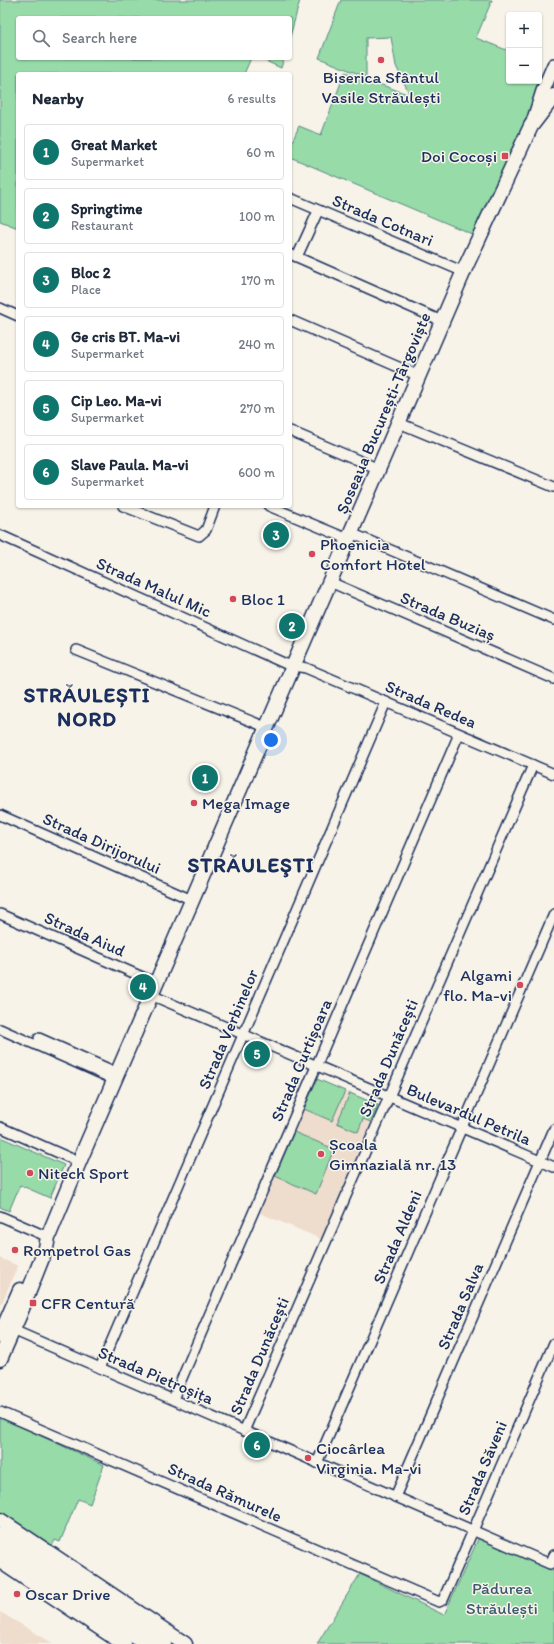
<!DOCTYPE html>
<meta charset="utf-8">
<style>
body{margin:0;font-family:Itim,sans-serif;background:#f2f2f3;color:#1f2937}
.controls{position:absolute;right:12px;top:12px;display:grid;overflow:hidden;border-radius:4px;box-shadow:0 1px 3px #0004}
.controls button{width:36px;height:36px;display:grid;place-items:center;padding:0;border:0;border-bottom:1px solid #e0e1e3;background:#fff;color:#1f2937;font:20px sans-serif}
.you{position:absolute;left:271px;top:740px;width:14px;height:14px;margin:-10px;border:3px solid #fff;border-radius:50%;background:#1a73e8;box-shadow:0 0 0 6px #1a73e833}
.badge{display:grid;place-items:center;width:26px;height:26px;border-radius:50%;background:#0f766e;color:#fff;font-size:13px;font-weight:700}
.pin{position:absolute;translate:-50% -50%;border:2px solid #fff;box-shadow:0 1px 4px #0006}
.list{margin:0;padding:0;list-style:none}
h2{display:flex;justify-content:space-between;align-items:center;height:52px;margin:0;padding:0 16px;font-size:17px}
h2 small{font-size:13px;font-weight:400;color:#747a83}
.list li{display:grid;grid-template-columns:26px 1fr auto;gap:12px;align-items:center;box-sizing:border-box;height:56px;margin:0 8px 8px;padding:0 8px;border:1px solid #e0e1e3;border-radius:4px}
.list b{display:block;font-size:15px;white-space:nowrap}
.list p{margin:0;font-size:13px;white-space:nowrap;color:#747a83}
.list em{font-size:13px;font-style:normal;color:#747a83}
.icon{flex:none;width:22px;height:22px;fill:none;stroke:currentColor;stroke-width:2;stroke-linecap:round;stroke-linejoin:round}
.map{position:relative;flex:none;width:554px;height:1644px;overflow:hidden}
.search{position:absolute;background:#fff;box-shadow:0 1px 3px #0004;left:16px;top:16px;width:276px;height:44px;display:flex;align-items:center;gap:10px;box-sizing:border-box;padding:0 14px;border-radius:4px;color:#747a83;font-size:15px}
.panel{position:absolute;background:#fff;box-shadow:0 1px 3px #0004;left:16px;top:72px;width:276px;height:436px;border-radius:4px}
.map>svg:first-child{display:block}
.built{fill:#eedccd}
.green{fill:#97dba8;stroke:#598583}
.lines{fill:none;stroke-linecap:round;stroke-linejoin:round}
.minor-casing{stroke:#1b2f5e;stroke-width:12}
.secondary-casing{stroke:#1b2f5e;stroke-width:16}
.primary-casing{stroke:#1b2f5e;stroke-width:17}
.minor{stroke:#f7f3e8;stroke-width:9}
.secondary{stroke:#f7f3e8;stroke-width:13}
.primary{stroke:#f7f3e8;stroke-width:14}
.poi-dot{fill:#d1495b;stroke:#f7f3e8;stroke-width:1.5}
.labels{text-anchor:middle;stroke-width:3;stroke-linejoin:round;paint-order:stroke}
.poi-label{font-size:17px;fill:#1b2f5e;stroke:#f7f3e8;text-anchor:start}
.street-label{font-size:17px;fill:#1b2f5e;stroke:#f7f3e8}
.park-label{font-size:17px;fill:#3a5a70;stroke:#f7f3e8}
.district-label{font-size:21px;font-weight:bold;letter-spacing:1px;fill:#1b2f5e;stroke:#f7f3e8}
</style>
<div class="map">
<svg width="554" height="1644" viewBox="0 0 554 1644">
<rect width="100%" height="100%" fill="#f7f3e8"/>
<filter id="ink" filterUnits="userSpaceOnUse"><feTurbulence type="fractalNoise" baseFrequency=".025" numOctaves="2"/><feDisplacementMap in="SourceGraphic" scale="8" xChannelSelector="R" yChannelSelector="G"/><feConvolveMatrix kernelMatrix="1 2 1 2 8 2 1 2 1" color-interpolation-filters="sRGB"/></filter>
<g filter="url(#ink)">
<!-- built -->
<g class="built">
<polygon points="317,1079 378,1105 321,1239 260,1213"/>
<polygon points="0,1258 18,1266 0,1307"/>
<polygon points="0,1612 54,1644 0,1644"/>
</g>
<!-- green -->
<g class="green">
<polygon points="0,0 300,0 290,37 290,18 18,18 18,58 251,58 244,74 18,74 18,228 0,221"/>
<polygon points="341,0 492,0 476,38 509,51 509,81 538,81 522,144 479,237 290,157 290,147 299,126 321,135 345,72 410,95 396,66 391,37 366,38 366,77 319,58"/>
<polygon points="259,58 284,58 281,68"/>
<polygon points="317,1079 345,1091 332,1121 304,1109"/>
<polygon points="350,1093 378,1105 371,1122 363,1119 358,1132 337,1123"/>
<polygon points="294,1132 334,1149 316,1194 275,1176"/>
<polygon points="0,1137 64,1165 50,1198 20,1185 9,1211 0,1207"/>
<polygon points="0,1417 104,1465 90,1504 78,1499 60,1542 55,1540 52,1546 0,1513"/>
<polygon points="479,1537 553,1571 554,1570 554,1644 317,1644 360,1574 444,1615"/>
</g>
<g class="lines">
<!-- minor casing -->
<g class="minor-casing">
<g id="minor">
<polyline points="290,198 464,272"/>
<polyline points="290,254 442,321"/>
<polyline points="297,257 318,211"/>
<polyline points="0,308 18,316"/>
<polyline points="290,320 419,376"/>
<polyline points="399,423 554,487"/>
<polyline points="290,431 379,469"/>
<polyline points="123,506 199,536 206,530 215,506"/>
<polyline points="269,506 348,539"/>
<polyline points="351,533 554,620"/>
<polyline points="0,535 286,664 306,668 554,774"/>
<polyline points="330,582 554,679"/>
<polyline points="76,650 268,728"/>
<polyline points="0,815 192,900"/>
<polyline points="0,914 156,983"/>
<polyline points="151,995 554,1167"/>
<polyline points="0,1029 115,1080"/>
<polyline points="39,1038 118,1073"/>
<polyline points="0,1127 79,1162"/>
<polyline points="0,1216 48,1237"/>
<polyline points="13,1330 550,1564 554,1555"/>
<polyline points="100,1368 386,702"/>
<polyline points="173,1399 459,734"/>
<polyline points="0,1412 439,1602 443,1600 554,1343"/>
<polyline points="244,1431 533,765"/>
<polyline points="317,1463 554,914"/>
<polyline points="395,1497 554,1129"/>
</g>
</g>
<!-- secondary casing -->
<g class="secondary-casing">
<polyline id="secondary" points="533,122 544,88 554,65"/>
</g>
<!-- primary casing -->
<g class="primary-casing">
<g id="primary">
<polyline points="0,1336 20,1290"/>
<polyline points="0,1359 19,1316 46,1248 48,1237 79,1162 466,266 531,126 554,96"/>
<polyline points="0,1520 185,1644"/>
<polyline points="0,1534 164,1644"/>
<polyline points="0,1546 146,1644"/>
<polyline points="0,1561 124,1644"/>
</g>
</g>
<!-- minor -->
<use href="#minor" class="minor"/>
<!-- secondary -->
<use href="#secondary" class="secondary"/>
<!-- primary -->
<use href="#primary" class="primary"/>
</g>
</g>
<!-- markers -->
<g class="poi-dot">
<circle cx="381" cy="60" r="4"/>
<rect x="501" y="152" width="8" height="8" rx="2"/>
<circle cx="312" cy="554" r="4"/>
<circle cx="233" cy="599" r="4"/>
<circle cx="194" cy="803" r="4"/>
<circle cx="520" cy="985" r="4"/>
<circle cx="321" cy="1154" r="4"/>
<circle cx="30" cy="1173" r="4"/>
<circle cx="15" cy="1250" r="4"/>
<rect x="29" y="1299" width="8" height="8" rx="2"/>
<circle cx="308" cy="1458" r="4"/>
<circle cx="17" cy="1594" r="4"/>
</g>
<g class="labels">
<!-- poi labels -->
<g class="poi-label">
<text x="381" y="83" text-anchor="middle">Biserica Sfântul<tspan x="381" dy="20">Vasile Străulești</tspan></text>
<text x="497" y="162" text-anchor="end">Doi Cocoși</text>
<text x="320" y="550">Phoenicia<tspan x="320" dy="20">Comfort Hotel</tspan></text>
<text x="241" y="605">Bloc 1</text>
<text x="202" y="809">Mega Image</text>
<text x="512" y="981" text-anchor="end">Algami<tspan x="512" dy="20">flo. Ma-vi</tspan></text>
<text x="329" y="1150">Școala<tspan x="329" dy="20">Gimnazială nr. 13</tspan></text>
<text x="38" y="1179">Nitech Sport</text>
<text x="23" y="1256">Rompetrol Gas</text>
<text x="41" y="1309">CFR Centură</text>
<text x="316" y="1454">Ciocârlea<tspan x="316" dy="20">Virginia. Ma-vi</tspan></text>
<text x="25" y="1600">Oscar Drive</text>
</g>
<!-- street labels -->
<g class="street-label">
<text transform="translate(383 220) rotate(23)" y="6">Strada Cotnari</text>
<text transform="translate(383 413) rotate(-67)" y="6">Șoseaua București-Târgoviște</text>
<text transform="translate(154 587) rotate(24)" y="6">Strada Malul Mic</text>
<text transform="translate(448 616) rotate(23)" y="6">Strada Buziaș</text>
<text transform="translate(431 704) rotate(23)" y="6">Strada Redea</text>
<text transform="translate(102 843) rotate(24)" y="6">Strada Dirijorului</text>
<text transform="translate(85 934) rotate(24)" y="6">Strada Aiud</text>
<text transform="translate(228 1029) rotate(-67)" y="6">Strada Verbinelor</text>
<text transform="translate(388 1058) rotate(-67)" y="6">Strada Dunăcești</text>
<text transform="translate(301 1060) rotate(-67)" y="6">Strada Curtișoara</text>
<text transform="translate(469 1114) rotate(23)" y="6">Bulevardul Petrila</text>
<text transform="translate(397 1237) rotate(-67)" y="6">Strada Aldeni</text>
<text transform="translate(460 1306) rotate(-67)" y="6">Strada Salva</text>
<text transform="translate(259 1356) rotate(-67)" y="6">Strada Dunăcești</text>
<text transform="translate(156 1375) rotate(23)" y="6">Strada Pietroșița</text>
<text transform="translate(482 1468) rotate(-67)" y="6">Strada Săveni</text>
<text transform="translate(225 1492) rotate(24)" y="6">Strada Rămurele</text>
</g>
<!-- park labels -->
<g class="park-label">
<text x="502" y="1594">Pădurea<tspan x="502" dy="20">Străulești</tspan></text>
</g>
<!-- district labels -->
<g class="district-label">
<text x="87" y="702">STRĂULEȘTI<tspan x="87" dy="24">NORD</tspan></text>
<text x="251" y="872">STRĂULEŞTI</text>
</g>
</g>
</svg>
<div class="controls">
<button>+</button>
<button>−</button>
</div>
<div class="you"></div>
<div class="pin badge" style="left:205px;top:778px">1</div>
<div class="pin badge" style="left:292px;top:626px">2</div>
<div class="pin badge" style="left:276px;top:535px">3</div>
<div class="pin badge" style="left:143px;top:987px">4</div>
<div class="pin badge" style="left:257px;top:1054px">5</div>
<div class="pin badge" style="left:257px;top:1445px">6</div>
<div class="search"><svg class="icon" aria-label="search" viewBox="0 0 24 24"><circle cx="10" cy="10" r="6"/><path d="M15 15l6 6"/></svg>Search here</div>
<section class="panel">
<h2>Nearby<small>6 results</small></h2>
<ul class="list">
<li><span class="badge">1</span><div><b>Great Market</b><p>Supermarket</p></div><em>60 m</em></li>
<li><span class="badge">2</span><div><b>Springtime</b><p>Restaurant</p></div><em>100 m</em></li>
<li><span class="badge">3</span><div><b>Bloc 2</b><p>Place</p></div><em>170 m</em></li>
<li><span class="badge">4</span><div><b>Ge cris BT. Ma-vi</b><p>Supermarket</p></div><em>240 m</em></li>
<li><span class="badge">5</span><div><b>Cip Leo. Ma-vi</b><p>Supermarket</p></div><em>270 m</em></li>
<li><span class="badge">6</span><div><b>Slave Paula. Ma-vi</b><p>Supermarket</p></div><em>600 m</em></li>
</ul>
</section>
</div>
